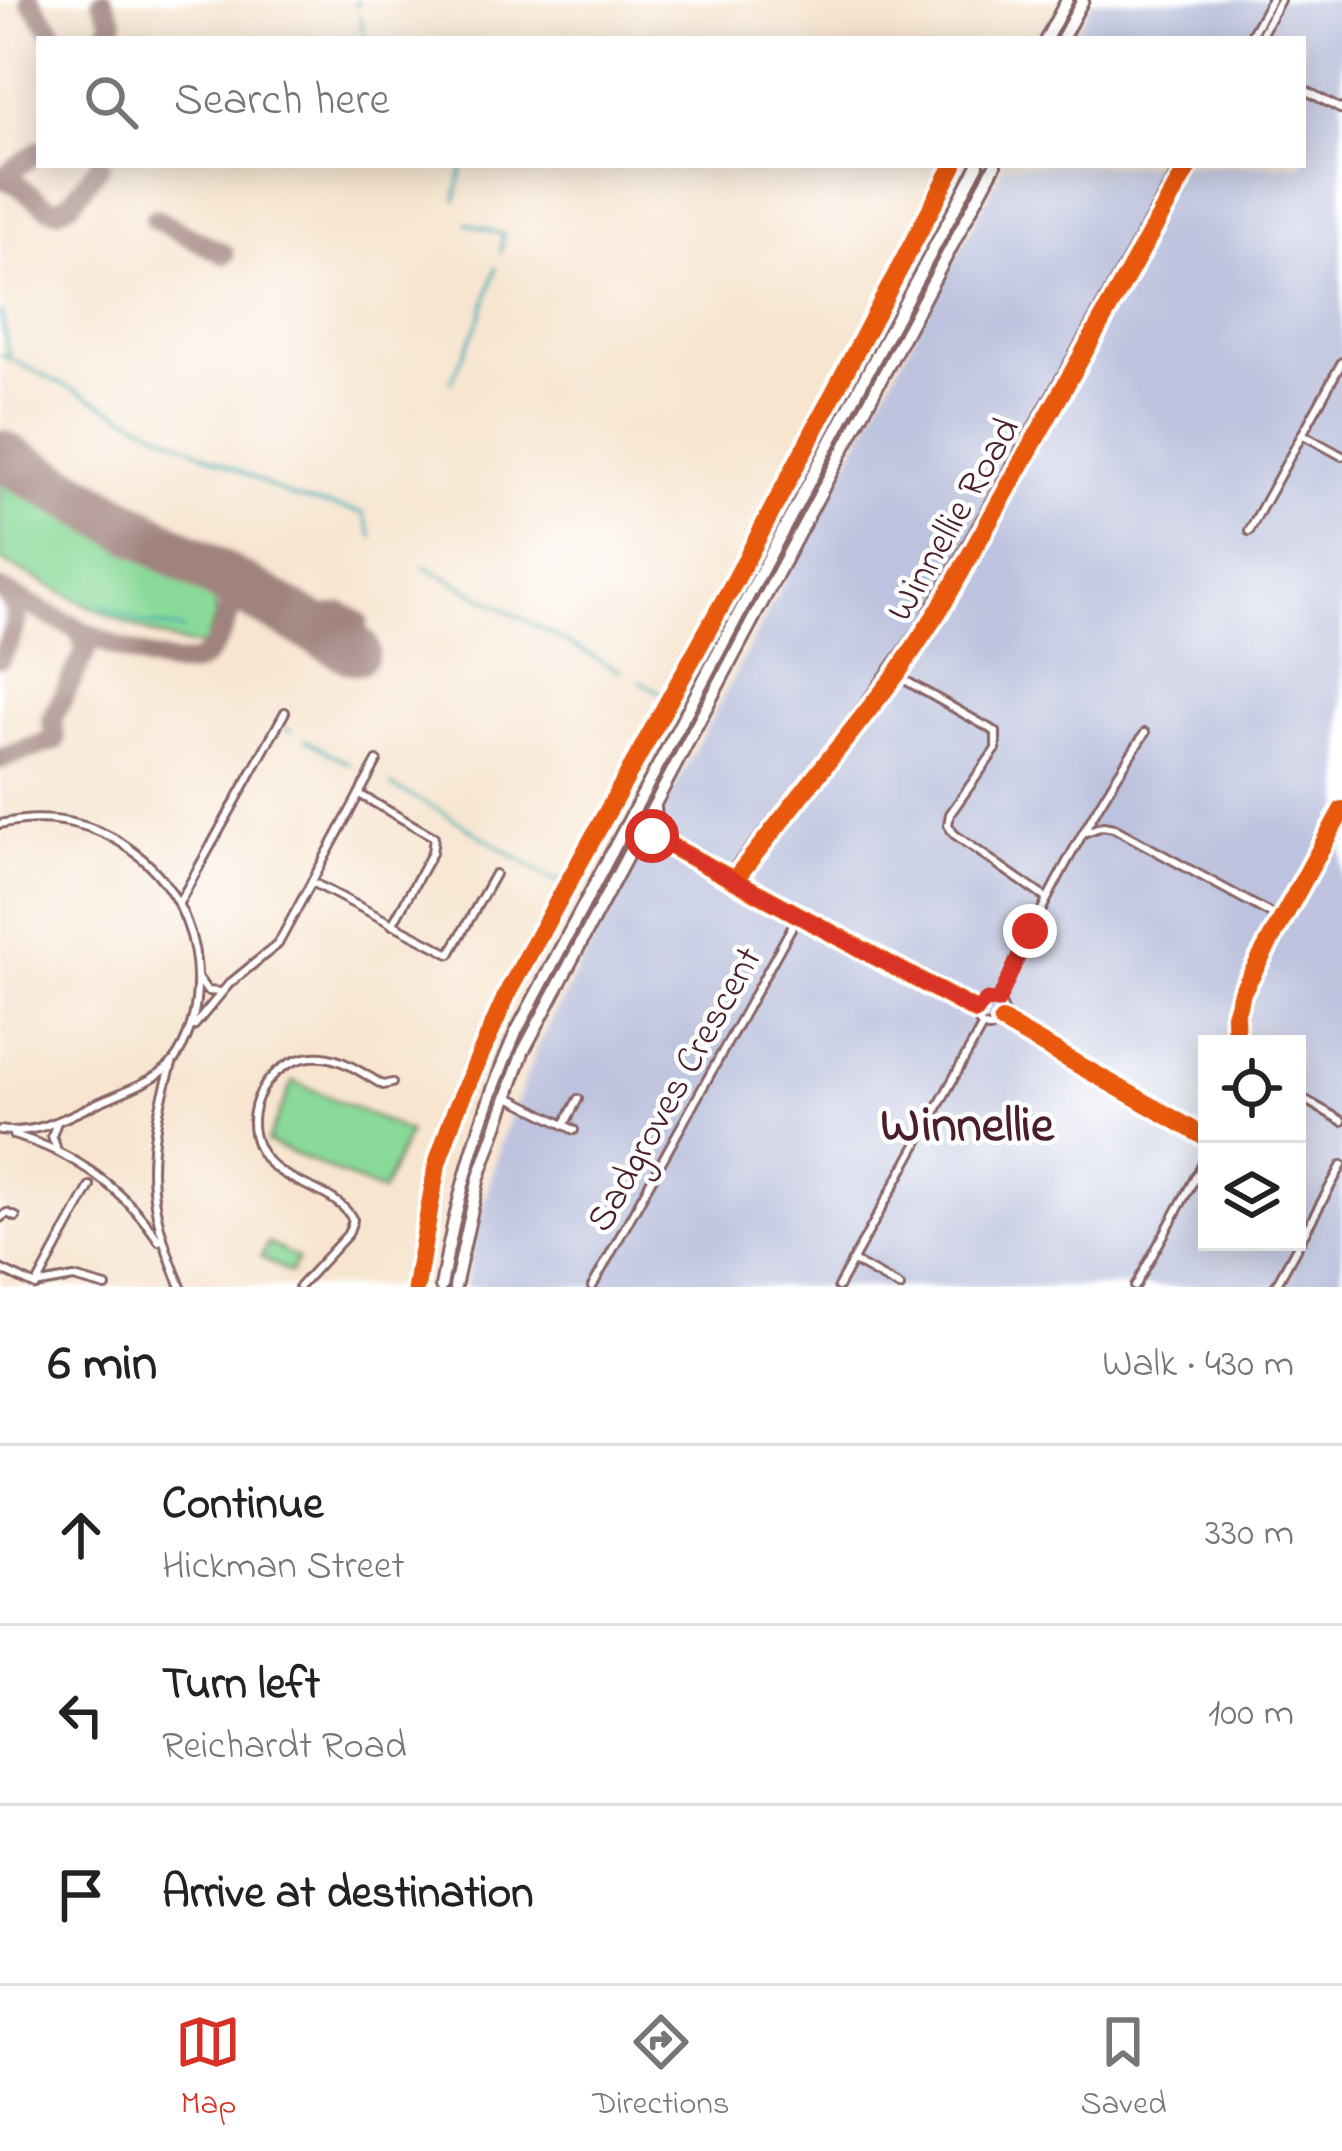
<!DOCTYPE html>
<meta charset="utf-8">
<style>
body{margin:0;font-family:"Indie Flower",sans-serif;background:#f2f2f2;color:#222}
.controls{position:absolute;right:36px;bottom:36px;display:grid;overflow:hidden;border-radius:0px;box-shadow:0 6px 30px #0003}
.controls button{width:108px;height:108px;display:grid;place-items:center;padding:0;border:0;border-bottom:3px solid #e0e0e0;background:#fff;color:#222;font:60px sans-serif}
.stop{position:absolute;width:36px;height:36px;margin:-27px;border:9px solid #d93025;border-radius:50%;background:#fff}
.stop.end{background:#d93025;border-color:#fff;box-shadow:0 3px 12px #0008}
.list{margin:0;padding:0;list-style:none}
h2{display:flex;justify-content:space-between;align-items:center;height:156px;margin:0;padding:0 48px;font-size:51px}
h2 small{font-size:39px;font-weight:400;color:#767676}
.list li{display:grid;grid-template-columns:78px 1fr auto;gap:36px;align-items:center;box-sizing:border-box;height:180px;padding:0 48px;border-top:3px solid #e0e0e0}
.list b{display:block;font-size:45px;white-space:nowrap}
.list p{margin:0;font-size:39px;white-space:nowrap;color:#767676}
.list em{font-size:39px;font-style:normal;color:#767676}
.icon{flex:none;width:66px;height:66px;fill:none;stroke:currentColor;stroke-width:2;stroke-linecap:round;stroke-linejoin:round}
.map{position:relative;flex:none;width:1342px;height:1287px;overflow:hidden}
.search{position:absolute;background:#fff;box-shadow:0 6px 30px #0003;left:36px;right:36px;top:36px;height:132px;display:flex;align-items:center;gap:30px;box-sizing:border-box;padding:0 42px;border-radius:0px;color:#767676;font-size:45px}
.sheet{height:696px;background:#fff}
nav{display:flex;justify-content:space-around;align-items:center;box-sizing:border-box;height:168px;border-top:3px solid #e0e0e0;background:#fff;font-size:33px;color:#767676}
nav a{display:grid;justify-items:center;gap:6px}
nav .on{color:#d93025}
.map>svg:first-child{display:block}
.industrial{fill:#bdc3de;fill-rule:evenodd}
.green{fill:#8ada99;stroke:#6a7c62;stroke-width:3}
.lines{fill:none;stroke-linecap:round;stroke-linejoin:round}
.stream{stroke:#39aab4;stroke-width:3}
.taxiway{stroke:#a0827e;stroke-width:21}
.runway{stroke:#a0827e;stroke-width:51}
.minor-casing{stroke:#876465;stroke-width:12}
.trunk-casing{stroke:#876465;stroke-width:16}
.minor{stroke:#fff;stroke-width:6}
.trunk{stroke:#fff;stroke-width:10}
.cycleway-casing{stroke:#fff;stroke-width:26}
.cycleway{stroke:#e8590c;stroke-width:18}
.route{stroke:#d93025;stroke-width:15}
.labels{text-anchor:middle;stroke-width:9;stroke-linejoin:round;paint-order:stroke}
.street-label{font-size:39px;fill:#4a1f2b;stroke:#fff}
.district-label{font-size:51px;font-weight:bold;fill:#4a1f2b;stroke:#fff}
</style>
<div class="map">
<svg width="1342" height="1287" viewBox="0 0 1342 1287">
<rect width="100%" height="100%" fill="#fff"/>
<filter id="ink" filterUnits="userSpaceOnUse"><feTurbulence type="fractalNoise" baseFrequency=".00833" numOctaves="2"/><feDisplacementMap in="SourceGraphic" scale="24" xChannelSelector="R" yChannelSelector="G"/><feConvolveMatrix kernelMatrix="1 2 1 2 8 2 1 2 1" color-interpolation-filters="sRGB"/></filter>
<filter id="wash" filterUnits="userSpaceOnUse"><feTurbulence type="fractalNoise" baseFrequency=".004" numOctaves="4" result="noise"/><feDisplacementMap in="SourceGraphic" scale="48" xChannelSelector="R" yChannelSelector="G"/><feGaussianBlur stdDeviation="2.7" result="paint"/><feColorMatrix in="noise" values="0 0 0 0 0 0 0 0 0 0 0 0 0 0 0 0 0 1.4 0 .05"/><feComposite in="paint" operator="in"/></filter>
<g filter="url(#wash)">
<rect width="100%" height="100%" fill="#f7e5d0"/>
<!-- industrial -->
<path class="industrial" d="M1093 0H1342V1287H466L476 1232 501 1142 539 1043 1005 165H1303V39H1072ZM1207 1044H1297V1242H1207Z"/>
<!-- green -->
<g class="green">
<path d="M0 478 215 596 216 617 204 645C158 648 46 582 0 560Z"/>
<polygon points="293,1081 409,1132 382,1192 267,1142"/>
<polygon points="268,1243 298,1259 290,1273 261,1257"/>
</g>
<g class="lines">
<!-- stream -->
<g class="stream">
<polyline points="356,0 357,5"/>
<polyline points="360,17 365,39"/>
<polyline points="456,200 463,165"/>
<polyline points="467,223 503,235 501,252"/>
<polyline points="0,311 9,356"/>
<polyline points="0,354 292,497 363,513 373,537"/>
<polyline points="451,382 481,316 496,268"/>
<polyline points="424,566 620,671"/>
<polyline points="102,605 142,623 183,630"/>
<polyline points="640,681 675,701"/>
<polyline points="286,728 290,731"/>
<polyline points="306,740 350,764"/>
<polyline points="391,786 439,810 551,879 568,883"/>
<polyline points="573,885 576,886"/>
</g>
<!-- taxiway -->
<g class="taxiway">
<polyline points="30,0 58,39"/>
<polyline points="101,39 113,22 102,0"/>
<polyline points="0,179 39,151"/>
<path d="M1 179C23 181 35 205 57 210L71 202 100 165"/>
<polyline points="155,219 224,254"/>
<path d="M0 590C47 612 138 667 188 664 211 663 231 620 231 599 231 588 226 582 219 575"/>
<polyline points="228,611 245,598 265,601"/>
<polyline points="297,619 343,613 358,622 345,645"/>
<path d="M0 658C14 633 26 614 3 591"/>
<polyline points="0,759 55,740 52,719 86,651 81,634 73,625"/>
</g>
<!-- runway -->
<polyline class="runway" points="0,455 354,650"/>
</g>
</g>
<g filter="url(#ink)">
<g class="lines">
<!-- minor casing -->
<g class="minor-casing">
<g id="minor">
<polyline points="1249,39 1271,0"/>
<polyline points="1259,39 1280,0"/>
<polyline points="1303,89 1342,110"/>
<polyline points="1302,434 1342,456"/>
<polyline points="1249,531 1342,362"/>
<polyline points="894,674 996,732 996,749 950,814 948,825 954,834 1047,899"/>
<polyline points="359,794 434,837 432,853 392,925"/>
<polyline points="657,808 658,821 666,835"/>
<path d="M0 824C110 797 209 889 196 1000 194 1021 184 1052 168 1067 148 1084 119 1093 95 1104 63 1119 36 1135 0 1130"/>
<polyline points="644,824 730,872"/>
<polyline points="641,830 976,1011"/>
<polyline points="1086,832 1103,826 1114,828 1282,920"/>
<polyline points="635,846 669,848"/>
<polyline points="727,876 845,730 921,625 1180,165"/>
<polyline points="734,880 896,675 941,607 1189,165"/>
<polyline points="312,882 450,954 495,874"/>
<polyline points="179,903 285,712"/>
<polyline points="198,978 207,991 220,992"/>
<circle cx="990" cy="1014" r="14"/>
<path d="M998 1002C1039 909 1088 818 1145 733"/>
<polyline points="1002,1021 1207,1138"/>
<polyline points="194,1026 229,984 278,944 377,761"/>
<polyline points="1236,1044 1235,1015 1242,992 1342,810"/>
<path d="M172 1064C144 1154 144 1199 181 1287"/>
<polyline points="1297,1095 1342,1121"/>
<polyline points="509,1097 574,1130"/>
<polyline points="564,1125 578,1099"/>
<path d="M13 1135C74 1152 124 1189 159 1241"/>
<polyline points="56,1147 52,1136 57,1122"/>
<polyline points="0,1218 7,1213 16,1217"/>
<polyline points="853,1261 900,1287"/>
<polyline points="0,1269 36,1286 90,1186"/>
<polyline points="40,1284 74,1278 106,1287"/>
<path d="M299 1287 348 1234 353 1220C334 1184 276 1187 258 1146 239 1103 277 1052 323 1057 344 1059 365 1075 383 1085L392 1083"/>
<polyline points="592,1287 799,914"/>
<polyline points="838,1287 982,1027"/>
<polyline points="1135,1287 1207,1156"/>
<polyline points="1275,1287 1342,1165"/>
</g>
</g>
<!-- trunk casing -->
<g class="trunk-casing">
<g id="trunk">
<polyline points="1046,39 1067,0"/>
<polyline points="1062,39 1083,0"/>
<path d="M441 1287C456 1198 480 1114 516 1032L978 165"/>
<polyline points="455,1287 479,1177 523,1052 995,165"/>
</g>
</g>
<!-- minor -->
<use href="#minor" class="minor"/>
<!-- trunk -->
<use href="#trunk" class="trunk"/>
<!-- cycleway casing -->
<g class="cycleway-casing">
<g id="cycleway">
<polyline points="641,830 976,1011"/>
<polyline points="734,880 896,675 941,607 1189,165"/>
<polyline points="1002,1021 1207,1138"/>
<polyline points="1236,1044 1235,1015 1242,992 1342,810"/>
<polyline points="416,1287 437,1164 455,1112 509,990 737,577 954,165"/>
</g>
</g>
<!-- cycleway -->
<use href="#cycleway" class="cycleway"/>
</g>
</g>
<g class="lines" filter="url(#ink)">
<!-- route -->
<polyline class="route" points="652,836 976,1011 987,1000 998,1002 1030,931"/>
</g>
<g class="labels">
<!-- street labels -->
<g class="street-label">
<text transform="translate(951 518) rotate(-60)" y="14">Winnellie Road</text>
<text transform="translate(672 1088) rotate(-61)" y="14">Sadgroves Crescent</text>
</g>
<!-- district labels -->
<g class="district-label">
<text x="967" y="1140">Winnellie</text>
</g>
</g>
</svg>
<div class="controls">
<button><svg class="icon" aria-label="locate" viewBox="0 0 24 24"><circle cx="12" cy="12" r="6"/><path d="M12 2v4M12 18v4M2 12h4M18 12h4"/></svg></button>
<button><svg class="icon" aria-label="layers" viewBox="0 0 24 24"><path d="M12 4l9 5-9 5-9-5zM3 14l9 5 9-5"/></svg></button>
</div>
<div class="stop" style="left:652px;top:836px"></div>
<div class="stop end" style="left:1030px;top:931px"></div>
<div class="search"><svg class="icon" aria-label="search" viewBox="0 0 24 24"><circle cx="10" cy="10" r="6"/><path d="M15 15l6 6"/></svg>Search here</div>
</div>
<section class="sheet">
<h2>6 min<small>Walk · 430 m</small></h2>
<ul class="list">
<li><svg class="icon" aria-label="ahead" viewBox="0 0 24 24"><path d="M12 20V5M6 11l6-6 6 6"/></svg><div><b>Continue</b><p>Hickman Street</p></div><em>330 m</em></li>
<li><svg class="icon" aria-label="left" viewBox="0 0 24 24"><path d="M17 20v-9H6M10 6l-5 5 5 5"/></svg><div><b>Turn left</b><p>Reichardt Road</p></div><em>100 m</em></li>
<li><svg class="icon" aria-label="arrive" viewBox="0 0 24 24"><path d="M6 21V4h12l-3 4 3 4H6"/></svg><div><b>Arrive at destination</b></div></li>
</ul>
</section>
<nav>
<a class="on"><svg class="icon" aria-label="map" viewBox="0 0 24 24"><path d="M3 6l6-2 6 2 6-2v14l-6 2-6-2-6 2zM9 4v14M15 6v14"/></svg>Map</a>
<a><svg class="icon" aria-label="directions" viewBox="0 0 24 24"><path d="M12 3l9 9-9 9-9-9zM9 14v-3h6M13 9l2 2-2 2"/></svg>Directions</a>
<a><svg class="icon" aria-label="saved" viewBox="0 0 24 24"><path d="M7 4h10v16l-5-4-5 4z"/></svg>Saved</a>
</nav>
